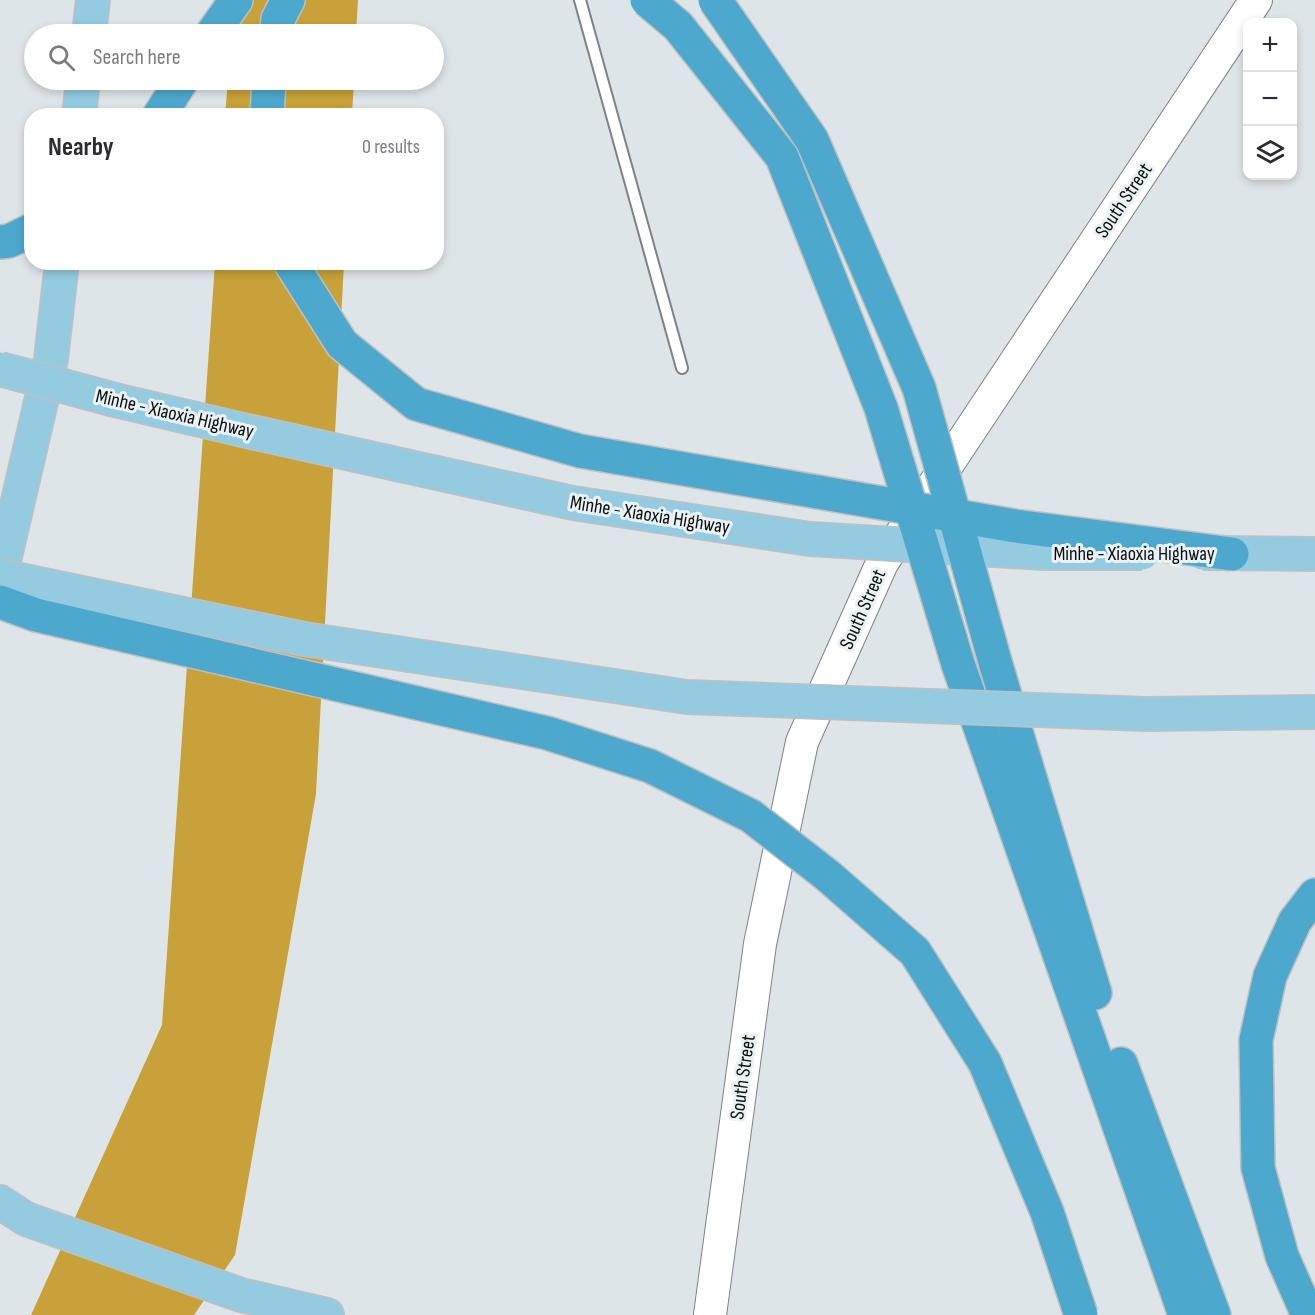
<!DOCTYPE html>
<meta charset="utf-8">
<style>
body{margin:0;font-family:"Sofia Sans Condensed",sans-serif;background:#f2f2f3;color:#2b2b33}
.controls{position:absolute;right:18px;top:18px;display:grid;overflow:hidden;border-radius:12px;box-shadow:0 3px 9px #0003}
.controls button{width:54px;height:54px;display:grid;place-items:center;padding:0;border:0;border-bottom:2px solid #e1e1e2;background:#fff;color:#2b2b33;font:30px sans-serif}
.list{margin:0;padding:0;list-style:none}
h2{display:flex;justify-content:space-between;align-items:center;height:78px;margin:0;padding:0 24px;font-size:26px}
h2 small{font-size:20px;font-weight:400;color:#7c7c81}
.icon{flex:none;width:33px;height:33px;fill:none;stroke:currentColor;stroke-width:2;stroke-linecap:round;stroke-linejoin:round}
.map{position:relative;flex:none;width:1315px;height:1315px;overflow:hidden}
.search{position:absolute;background:#fff;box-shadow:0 3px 9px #0003;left:24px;top:24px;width:420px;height:66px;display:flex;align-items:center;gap:15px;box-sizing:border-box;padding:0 21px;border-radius:33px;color:#7c7c81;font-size:22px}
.panel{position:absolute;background:#fff;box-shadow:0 3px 9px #0003;left:24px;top:108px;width:420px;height:162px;border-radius:24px}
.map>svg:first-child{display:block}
.water{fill:#c8a238}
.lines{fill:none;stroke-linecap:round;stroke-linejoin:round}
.service-casing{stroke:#7c8386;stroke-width:14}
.secondary-casing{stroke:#7c8386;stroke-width:34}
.primary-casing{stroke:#bfc0c0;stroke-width:36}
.motorway-casing{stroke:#bfc0c0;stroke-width:36}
.service{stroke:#fff;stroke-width:10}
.secondary{stroke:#fff;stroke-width:32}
.primary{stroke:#94cbe1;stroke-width:33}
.motorway{stroke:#4ca9cd;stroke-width:33}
.primary-bridge-casing{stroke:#bfc0c0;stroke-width:36;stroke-linecap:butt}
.motorway-bridge-casing{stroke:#bfc0c0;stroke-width:36;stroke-linecap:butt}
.primary-bridge{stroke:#94cbe1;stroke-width:33}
.motorway-bridge{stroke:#4ca9cd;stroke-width:33}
.labels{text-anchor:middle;stroke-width:6;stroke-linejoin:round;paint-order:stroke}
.street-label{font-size:20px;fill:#0a0d0e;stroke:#ebf2f6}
</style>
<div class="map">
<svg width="1315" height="1315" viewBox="0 0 1315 1315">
<rect width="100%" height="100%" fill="#dee5e9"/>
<!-- water -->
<g class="water">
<polygon points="233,0 358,0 356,34 231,34"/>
<polygon points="228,80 354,80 352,115 225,116"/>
<polygon points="215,263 344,263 316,794 235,1255 194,1315 31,1315 162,1025"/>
</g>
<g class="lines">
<!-- service casing -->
<g class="service-casing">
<polyline id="service" points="580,0 682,368"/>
</g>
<!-- secondary casing -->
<g class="secondary-casing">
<polyline id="secondary" points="710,1315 760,944 802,742 882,563 1256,0"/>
</g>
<!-- primary casing -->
<g class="primary-casing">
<g id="primary">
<polyline points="89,34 93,0"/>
<polyline points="79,116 83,80"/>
<polyline points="0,578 51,359 62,262"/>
<polyline points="0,1202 26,1219 241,1295 327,1315"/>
</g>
</g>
<!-- motorway casing -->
<g class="motorway-casing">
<g id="motorway">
<polyline points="212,34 236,0"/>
<polyline points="276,34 278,19 288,0"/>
<polyline points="159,116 182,80"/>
<polyline points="267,116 269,80"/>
<polyline points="0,242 9,241 32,230"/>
<polyline points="958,664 1185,1315"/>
<polyline points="996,665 1095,993"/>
<polyline points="1121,1064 1214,1315"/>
<polyline points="1308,1315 1282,1256 1258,1168 1256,1040 1270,976 1295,921 1315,895"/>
</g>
</g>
<!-- service -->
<use href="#service" class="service"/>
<!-- secondary -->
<use href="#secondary" class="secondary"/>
<!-- primary -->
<use href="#primary" class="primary"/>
<!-- motorway -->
<use href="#motorway" class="motorway"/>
<!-- primary-bridge casing -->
<g class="primary-bridge-casing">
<g id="primary-bridge">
<polyline points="0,369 115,400 247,431 573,503 810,539 1045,553 1142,553"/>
<polyline points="1203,553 1315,554"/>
<polyline points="0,576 304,639 687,697 1146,714 1315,712"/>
</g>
</g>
<!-- motorway-bridge casing -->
<g class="motorway-bridge-casing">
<g id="motorway-bridge">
<polyline points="647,0 678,26 782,157 881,408 958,664"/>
<polyline points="715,0 812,140 919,388 996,665"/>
<polyline points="290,262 342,344 416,404 580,451 1015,526 1232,554"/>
<polyline points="0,602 36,615 547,733 650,766 751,816 827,875 915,952 985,1063 1047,1212 1081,1315"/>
</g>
</g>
<!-- primary-bridge -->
<use href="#primary-bridge" class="primary-bridge"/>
<!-- motorway-bridge -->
<use href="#motorway-bridge" class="motorway-bridge"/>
</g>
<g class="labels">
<!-- street labels -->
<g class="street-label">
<text transform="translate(1123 200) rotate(-56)" y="7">South Street</text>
<text transform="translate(175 413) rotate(13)" y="7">Minhe - Xiaoxia Highway</text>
<text transform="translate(650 514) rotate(9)" y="7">Minhe - Xiaoxia Highway</text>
<text x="1134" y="560">Minhe - Xiaoxia Highway</text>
<text transform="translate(862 609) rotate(-66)" y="7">South Street</text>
<text transform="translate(742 1077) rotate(-82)" y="7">South Street</text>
</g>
</g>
</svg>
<div class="controls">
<button>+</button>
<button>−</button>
<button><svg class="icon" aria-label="layers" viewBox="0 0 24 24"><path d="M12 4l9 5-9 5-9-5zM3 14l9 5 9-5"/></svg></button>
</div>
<div class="search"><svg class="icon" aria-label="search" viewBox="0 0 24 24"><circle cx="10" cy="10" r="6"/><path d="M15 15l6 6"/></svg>Search here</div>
<section class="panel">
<h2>Nearby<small>0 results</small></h2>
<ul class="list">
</ul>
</section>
</div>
